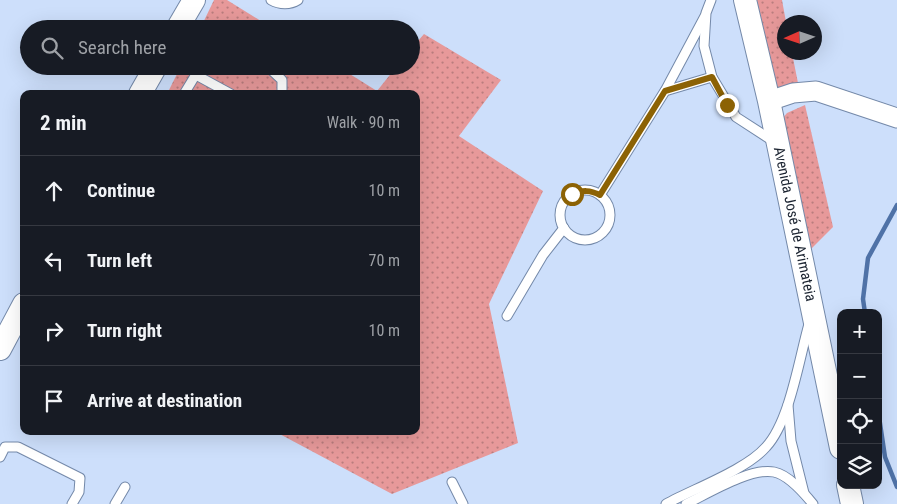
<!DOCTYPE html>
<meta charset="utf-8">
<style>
body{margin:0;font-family:"Roboto Condensed",sans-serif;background:#242831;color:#f1f3f6}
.controls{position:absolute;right:15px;bottom:15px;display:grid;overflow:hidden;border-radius:10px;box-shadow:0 5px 20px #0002}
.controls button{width:45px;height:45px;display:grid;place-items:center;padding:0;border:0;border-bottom:1px solid #363941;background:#171b24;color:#f1f3f6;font:25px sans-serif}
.compass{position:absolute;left:777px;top:15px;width:45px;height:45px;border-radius:50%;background:#171b24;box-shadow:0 5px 20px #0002;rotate:267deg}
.stop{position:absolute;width:15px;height:15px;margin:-11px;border:4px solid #8c6204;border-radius:50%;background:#fff}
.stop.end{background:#8c6204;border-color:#fff;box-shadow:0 1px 5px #0008}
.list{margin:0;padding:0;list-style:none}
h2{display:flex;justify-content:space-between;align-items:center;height:65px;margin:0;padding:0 20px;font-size:21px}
h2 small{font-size:16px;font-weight:400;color:#9ea1a6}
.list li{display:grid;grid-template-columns:32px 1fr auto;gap:15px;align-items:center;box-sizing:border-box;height:70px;padding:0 20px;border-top:1px solid #363941}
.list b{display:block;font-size:19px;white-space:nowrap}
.list em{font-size:16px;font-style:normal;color:#9ea1a6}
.icon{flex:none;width:28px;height:28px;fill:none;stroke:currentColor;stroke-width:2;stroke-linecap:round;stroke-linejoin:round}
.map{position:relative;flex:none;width:897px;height:504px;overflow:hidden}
.search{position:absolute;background:#171b24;box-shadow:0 5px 20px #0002;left:20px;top:20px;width:400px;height:55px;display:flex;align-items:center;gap:12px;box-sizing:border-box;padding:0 18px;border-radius:28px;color:#9ea1a6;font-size:19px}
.panel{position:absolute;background:#171b24;box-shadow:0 5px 20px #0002;left:20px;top:90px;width:400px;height:345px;border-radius:10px}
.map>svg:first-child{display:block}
.grass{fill:url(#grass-dots)}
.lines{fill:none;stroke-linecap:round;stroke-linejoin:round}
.stream{stroke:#4f72a7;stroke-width:4.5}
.service-casing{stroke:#7489a9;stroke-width:11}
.minor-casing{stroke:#7489a9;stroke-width:21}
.tertiary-casing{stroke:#7489a9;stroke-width:24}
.service{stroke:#fff;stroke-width:9}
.minor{stroke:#fff;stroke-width:19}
.tertiary{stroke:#fff;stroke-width:22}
.route{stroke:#8c6204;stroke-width:6}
.labels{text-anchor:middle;stroke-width:4;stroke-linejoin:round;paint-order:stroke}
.street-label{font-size:15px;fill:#1c2431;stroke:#fff}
</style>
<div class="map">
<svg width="897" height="504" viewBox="0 0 897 504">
<defs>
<pattern id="grass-dots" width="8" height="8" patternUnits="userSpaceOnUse" patternTransform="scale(1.25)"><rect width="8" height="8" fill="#e7999a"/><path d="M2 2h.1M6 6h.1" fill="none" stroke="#ba7d7e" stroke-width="1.8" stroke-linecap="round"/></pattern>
</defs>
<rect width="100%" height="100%" fill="#cddffb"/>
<!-- grass -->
<g class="grass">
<polygon points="214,0 227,0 274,29 200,29"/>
<polygon points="750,0 782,0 786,22 784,22 784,52 792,53 799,88 772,94"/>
<polygon points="424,34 501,80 459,136 543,191 489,304 518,443 392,494 274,431 416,431 416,94 167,94 181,66 337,66 377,91 397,66 411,66 411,49"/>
<polygon points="805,105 833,227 809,251 781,120 787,113"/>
</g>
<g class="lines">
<!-- stream -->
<g class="stream">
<polyline points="865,313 863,299 868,258 897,205"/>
<polyline points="878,410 885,457 897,487"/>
</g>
<!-- service casing -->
<g class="service-casing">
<g id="service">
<path d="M271 0C280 5 290 5 298 0"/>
<polyline points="711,0 706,13 704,46 712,77 736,117 773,141"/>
<polyline points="267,66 282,80 282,94"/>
<polyline points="196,75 231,94"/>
<polyline points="665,91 705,16"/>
<polyline points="184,94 201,66"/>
<circle cx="585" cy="215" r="25"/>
<polyline points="600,195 665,91 712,77"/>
<polyline points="507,316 543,255 564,228"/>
<polyline points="788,405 791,441 804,493"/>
<polyline points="0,457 5,447 18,447 80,478 79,492 72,504"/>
<polyline points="452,482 463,504"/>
<polyline points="115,504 125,487"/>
<path d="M666 504C693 489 746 470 766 447 790 421 799 359 809 324"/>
<path d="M686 504C707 494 751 467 774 472 789 475 804 493 813 504"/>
</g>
</g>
<!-- minor casing -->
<g class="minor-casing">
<polyline id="minor" points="769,101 793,93 816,91 897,118"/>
</g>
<!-- tertiary casing -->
<g class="tertiary-casing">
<g id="tertiary">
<polyline points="745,0 769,101 841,448"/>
<polyline points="177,29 194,0"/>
<polyline points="140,94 156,66"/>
<polyline points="0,349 24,304"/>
<polyline points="848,485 852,504"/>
</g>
</g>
<!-- service -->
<use href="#service" class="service"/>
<!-- minor -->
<use href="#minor" class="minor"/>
<!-- tertiary -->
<use href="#tertiary" class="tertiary"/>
</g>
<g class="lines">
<!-- route -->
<path class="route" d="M572 194C583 190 590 190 600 195L665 91 712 77 727 105"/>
</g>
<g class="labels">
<!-- street labels -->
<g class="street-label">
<text transform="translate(795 224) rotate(78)" y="5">Avenida José de Arimateia</text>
</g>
</g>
</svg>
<div class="controls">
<button>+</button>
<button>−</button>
<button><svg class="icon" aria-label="locate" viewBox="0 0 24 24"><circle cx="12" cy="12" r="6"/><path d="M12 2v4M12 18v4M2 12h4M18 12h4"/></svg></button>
<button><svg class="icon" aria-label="layers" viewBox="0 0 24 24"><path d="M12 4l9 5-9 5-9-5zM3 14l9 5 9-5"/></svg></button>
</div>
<svg class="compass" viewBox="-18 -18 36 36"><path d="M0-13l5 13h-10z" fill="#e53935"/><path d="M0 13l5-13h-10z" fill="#9ea1a6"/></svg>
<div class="stop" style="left:572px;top:194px"></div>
<div class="stop end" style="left:727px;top:105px"></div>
<div class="search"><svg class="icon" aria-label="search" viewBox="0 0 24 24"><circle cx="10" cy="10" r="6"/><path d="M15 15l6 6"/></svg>Search here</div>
<section class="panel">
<h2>2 min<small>Walk · 90 m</small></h2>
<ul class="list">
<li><svg class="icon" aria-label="ahead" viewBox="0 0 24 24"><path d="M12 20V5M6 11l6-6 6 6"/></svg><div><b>Continue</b></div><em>10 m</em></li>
<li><svg class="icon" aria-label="left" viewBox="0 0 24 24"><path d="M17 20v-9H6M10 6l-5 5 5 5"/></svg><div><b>Turn left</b></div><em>70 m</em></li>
<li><svg class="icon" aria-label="right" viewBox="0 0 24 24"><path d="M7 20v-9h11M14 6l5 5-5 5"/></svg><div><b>Turn right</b></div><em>10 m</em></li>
<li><svg class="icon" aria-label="arrive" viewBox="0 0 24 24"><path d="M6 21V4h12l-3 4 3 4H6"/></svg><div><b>Arrive at destination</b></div></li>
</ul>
</section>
</div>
